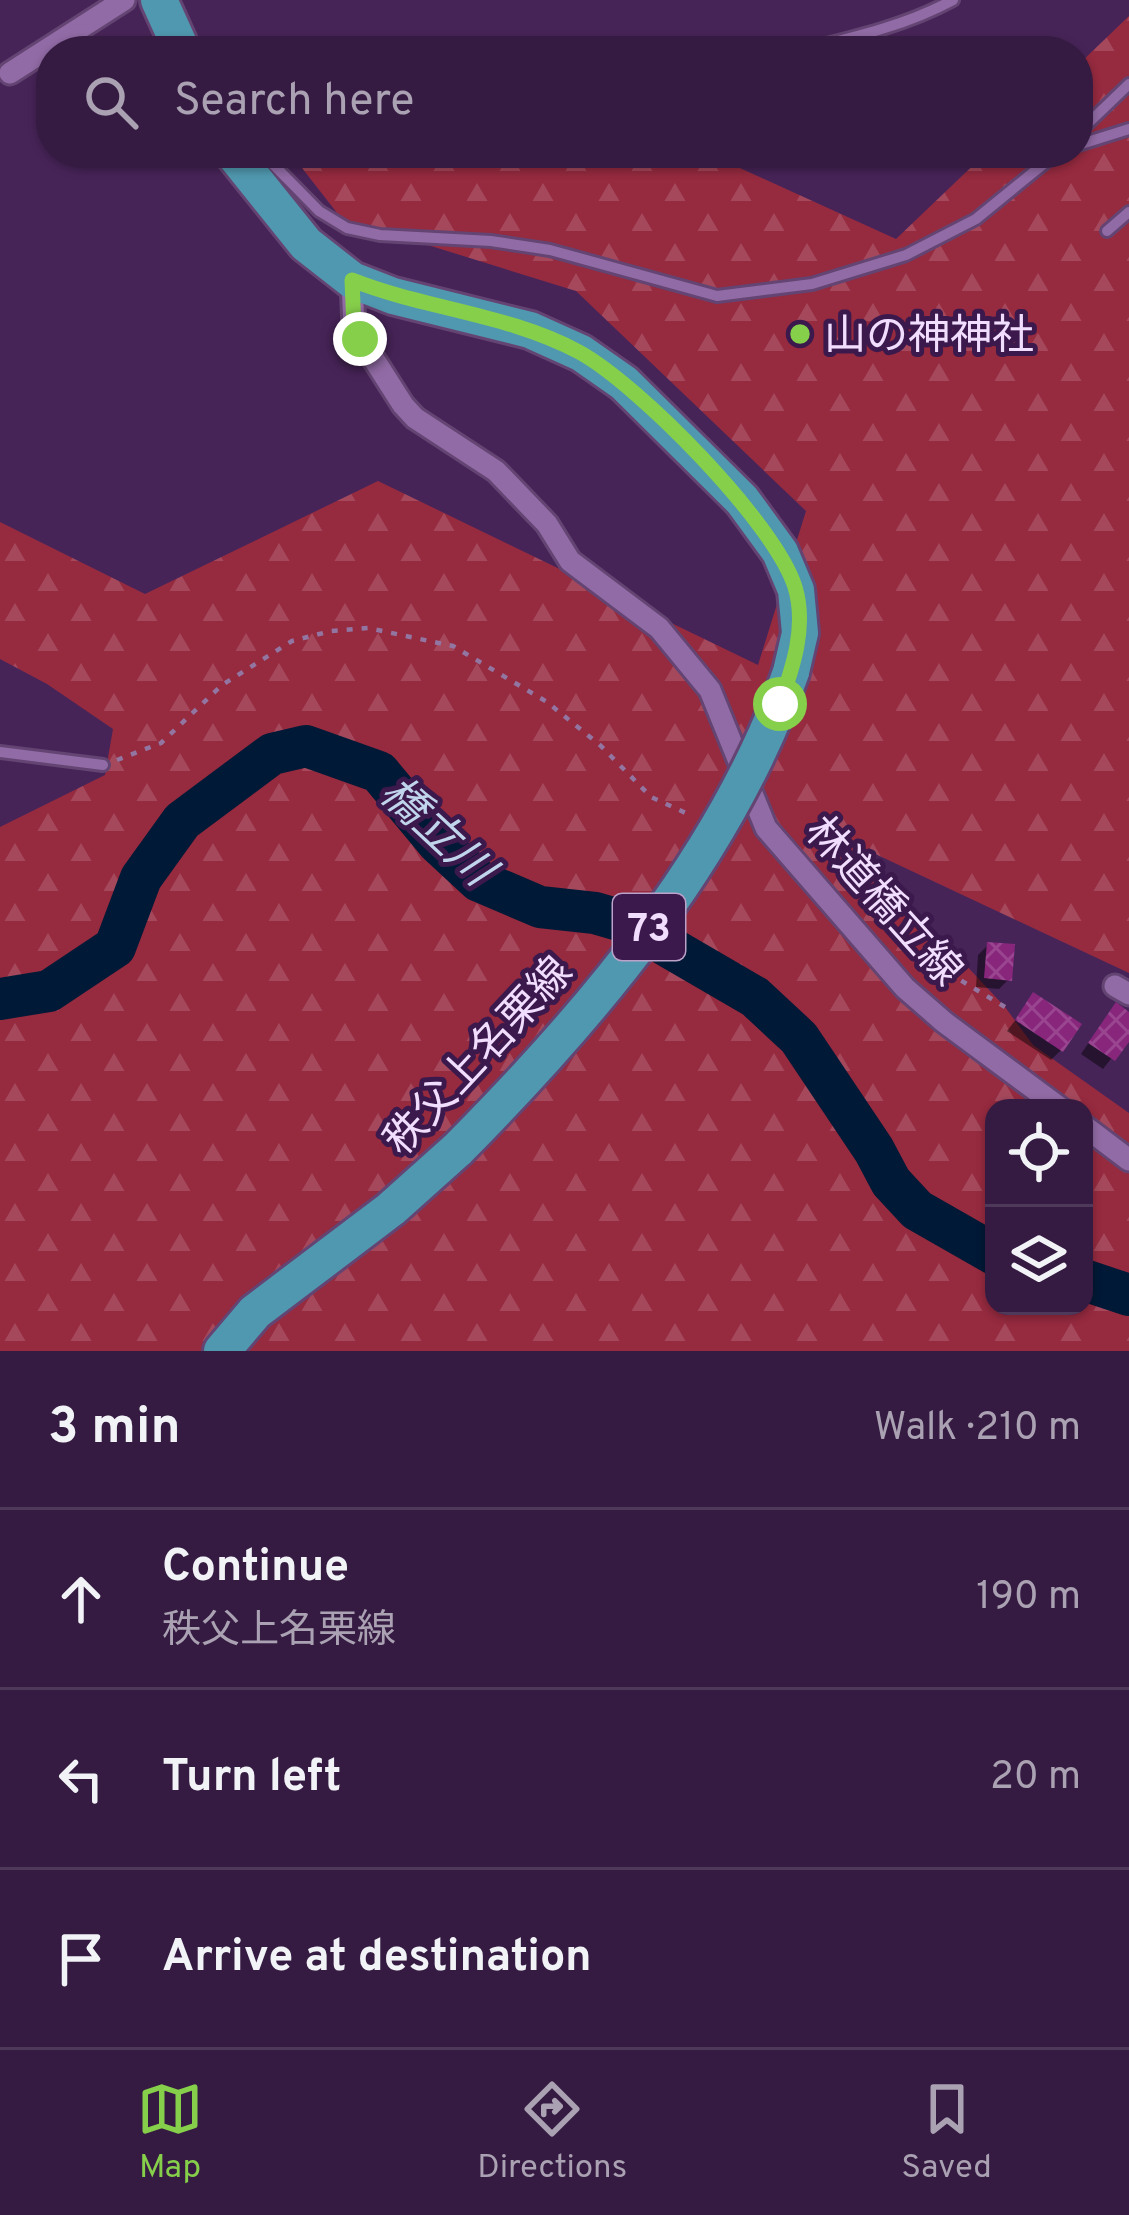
<!DOCTYPE html>
<meta charset="utf-8">
<style>
body{margin:0;font-family:Overpass,"Noto Sans JP",sans-serif;background:#3d2449;color:#f1f3f6}
.controls{position:absolute;right:36px;bottom:36px;display:grid;overflow:hidden;border-radius:24px;box-shadow:0 3px 9px #0004}
.controls button{width:108px;height:108px;display:grid;place-items:center;padding:0;border:0;border-bottom:3px solid #4f395b;background:#351b42;color:#f1f3f6;font:60px sans-serif}
.stop{position:absolute;width:36px;height:36px;margin:-27px;border:9px solid #86cf4b;border-radius:50%;background:#fff}
.stop.end{background:#86cf4b;border-color:#fff;box-shadow:0 3px 12px #0008}
.list{margin:0;padding:0;list-style:none}
h2{display:flex;justify-content:space-between;align-items:center;height:156px;margin:0;padding:0 48px;font-size:51px}
h2 small{font-size:39px;font-weight:400;color:#aaa1b2}
.list li{display:grid;grid-template-columns:78px 1fr auto;gap:36px;align-items:center;box-sizing:border-box;height:180px;padding:0 48px;border-top:3px solid #4f395b}
.list b{display:block;font-size:45px;white-space:nowrap}
.list p{margin:0;font-size:39px;white-space:nowrap;color:#aaa1b2}
.list em{font-size:39px;font-style:normal;color:#aaa1b2}
.icon{flex:none;width:66px;height:66px;fill:none;stroke:currentColor;stroke-width:2;stroke-linecap:round;stroke-linejoin:round}
.map{position:relative;flex:none;width:1129px;height:1351px;overflow:hidden}
.search{position:absolute;background:#351b42;box-shadow:0 3px 9px #0004;left:36px;right:36px;top:36px;height:132px;display:flex;align-items:center;gap:30px;box-sizing:border-box;padding:0 42px;border-radius:48px;color:#aaa1b2;font-size:45px}
.sheet{height:696px;background:#351b42}
nav{display:flex;justify-content:space-around;align-items:center;box-sizing:border-box;height:168px;border-top:3px solid #4f395b;background:#351b42;font-size:33px;color:#aaa1b2}
nav a{display:grid;justify-items:center;gap:6px}
nav .on{color:#86cf4b}
.map>svg:first-child{display:block}
.forest{fill:url(#forest-firs);fill-rule:evenodd}
.shadow{fill:#0007}
.lines{fill:none;stroke-linecap:round;stroke-linejoin:round}
.river{stroke:#001936;stroke-width:42}
.building{fill:url(#building-cross-hatch)}
.lane-casing{stroke:#644472;stroke-width:16}
.street-casing{stroke:#644472;stroke-width:27}
.primary-casing{stroke:#644472;stroke-width:42}
.path{stroke:#9276a1;stroke-width:4.5;stroke-dasharray:6 9;stroke-linecap:butt}
.lane{stroke:#916ba5;stroke-width:10}
.street{stroke:#916ba5;stroke-width:21}
.primary{stroke:#5098af;stroke-width:36}
.primary-bridge-casing{stroke:#644472;stroke-width:42;stroke-linecap:butt}
.primary-bridge{stroke:#5098af;stroke-width:36}
.route{stroke:#86cf4b;stroke-width:15}
.poi-dot{fill:#86cf4b;stroke:#3c194d;stroke-width:4.5}
.labels{text-anchor:middle;stroke-width:10;stroke-linejoin:round;paint-order:stroke}
.shield{fill:#3c194d;stroke:#bba2c8;stroke-width:3}
.shield-label{font-size:39px;font-weight:bold;fill:#f1ddfd}
.poi-label{font-size:42px;fill:#f1ddfd;stroke:#3c194d;text-anchor:start}
.street-label{font-size:42px;fill:#f1ddfd;stroke:#3c194d}
.water-label{font-size:45px;font-style:italic;fill:#c0d4eb;stroke:#3c194d}
</style>
<div class="map">
<svg width="1129" height="1351" viewBox="0 0 1129 1351">
<defs>
<pattern id="forest-firs" width="22" height="20" patternUnits="userSpaceOnUse" patternTransform="scale(3)"><rect width="22" height="20" fill="#962a3f"/><path d="M5 1l3.5 6h-7zM16 11l3.5 6h-7z" fill="#a5485c"/></pattern>
<pattern id="building-cross-hatch" width="8" height="8" patternUnits="userSpaceOnUse" patternTransform="scale(3)"><rect width="8" height="8" fill="#88267c"/><path d="M0 0l8 8M0 8l8-8" fill="none" stroke="#994590"/></pattern>
</defs>
<rect width="100%" height="100%" fill="#472458"/>
<!-- forest -->
<path class="forest" d="M1129 16V973L852 843 1005 1007 1033 1045 1129 1113V1351H0V827L105 775 113 729 47 684 0 659V522L145 594 378 481 758 665 806 511 576 291 341 218 295 159 308 153H596L731 164 896 239 986 153H1078V65ZM994 1108H1084V1306H994Z"/>
<!-- shadow -->
<g class="shadow">
<polygon points="988,945 1009,979 999,989 976,987 978,955"/>
<polygon points="1034,996 1061,1050 1051,1060 1007,1031"/>
<polygon points="1129,1015 1129,1036 1103,1069 1081,1054 1107,1016"/>
</g>
<g class="lines">
<!-- river -->
<g class="river">
<polyline points="0,999 49,991 115,947 141,878 182,821 272,754 306,746 379,772 438,843 479,881 540,907 595,913 626,922 755,997 799,1038 874,1150 891,1182 917,1210 994,1254"/>
<polyline points="1084,1280 1129,1295"/>
</g>
</g>
<!-- building -->
<g class="building">
<polygon points="987,942 1015,944 1012,981 984,978"/>
<polygon points="1033,992 1082,1024 1063,1052 1015,1020"/>
<polygon points="1116,1002 1129,1012 1129,1042 1115,1061 1088,1043"/>
</g>
<g class="lines">
<!-- lane casing -->
<g class="lane-casing">
<g id="lane">
<path d="M798 51C851 38 905 26 953 0"/>
<polyline points="1078,133 1129,84"/>
<polyline points="1078,145 1129,129"/>
<polyline points="262,153 319,211 347,228 380,235 491,241 550,250 717,296 812,284 906,255 976,219 1057,153"/>
<polyline points="1107,231 1129,212"/>
<polyline points="0,752 103,765"/>
</g>
</g>
<!-- street casing -->
<g class="street-casing">
<g id="street">
<polyline points="10,73 124,0"/>
<polyline points="352,280 354,328 403,405 415,418 496,471 547,524 570,561 659,628 710,690 766,828 905,988 944,1022 1060,1108"/>
<polyline points="1115,986 1129,994"/>
<polyline points="1084,1126 1129,1160"/>
</g>
</g>
<!-- primary casing -->
<g class="primary-casing">
<g id="primary">
<polyline points="159,0 182,51"/>
<polyline points="233,153 306,244 352,280 393,296 530,330 581,353 624,383 742,500 780,552 796,590 800,633 791,672"/>
<polyline points="222,1351 255,1312 391,1209 458,1149"/>
</g>
</g>
<!-- path -->
<g class="path">
<polyline points="117,760 161,743 222,685 292,641 331,631 368,628 453,646 547,702 601,746 651,797 690,815"/>
<polyline points="897,942 1005,1007"/>
</g>
<!-- lane -->
<use href="#lane" class="lane"/>
<!-- street -->
<use href="#street" class="street"/>
<!-- primary -->
<use href="#primary" class="primary"/>
<!-- primary-bridge casing -->
<g class="primary-bridge-casing">
<path id="primary-bridge" d="M458 1149C593 1013 727 855 791 672"/>
</g>
<!-- primary-bridge -->
<use href="#primary-bridge" class="primary-bridge"/>
</g>
<g class="lines">
<!-- route -->
<path class="route" d="M360 339 354 328 352 280C425 309 509 314 579 352 638 384 775 523 795 587 807 626 793 667 780 704"/>
</g>
<!-- markers -->
<circle class="poi-dot" cx="800" cy="334" r="12"/>
<g class="labels">
<!-- shield labels -->
<rect class="shield" x="613" y="894" width="72" height="66" rx="9"/>
<g class="shield-label">
<text x="649" y="941">73</text>
</g>
<!-- poi labels -->
<g class="poi-label">
<text x="824" y="349">山の神神社</text>
</g>
<!-- street labels -->
<g class="street-label">
<text transform="translate(885 900) rotate(48)" y="15">林道橋立線</text>
<text transform="translate(477 1055) rotate(-47)" y="15">秩父上名栗線</text>
</g>
<!-- water labels -->
<g class="water-label">
<text transform="translate(438 830) rotate(43)" y="16">橋立川</text>
</g>
</g>
</svg>
<div class="controls">
<button><svg class="icon" aria-label="locate" viewBox="0 0 24 24"><circle cx="12" cy="12" r="6"/><path d="M12 2v4M12 18v4M2 12h4M18 12h4"/></svg></button>
<button><svg class="icon" aria-label="layers" viewBox="0 0 24 24"><path d="M12 4l9 5-9 5-9-5zM3 14l9 5 9-5"/></svg></button>
</div>
<div class="stop" style="left:780px;top:704px"></div>
<div class="stop end" style="left:360px;top:339px"></div>
<div class="search"><svg class="icon" aria-label="search" viewBox="0 0 24 24"><circle cx="10" cy="10" r="6"/><path d="M15 15l6 6"/></svg>Search here</div>
</div>
<section class="sheet">
<h2>3 min<small>Walk · 210 m</small></h2>
<ul class="list">
<li><svg class="icon" aria-label="ahead" viewBox="0 0 24 24"><path d="M12 20V5M6 11l6-6 6 6"/></svg><div><b>Continue</b><p>秩父上名栗線</p></div><em>190 m</em></li>
<li><svg class="icon" aria-label="left" viewBox="0 0 24 24"><path d="M17 20v-9H6M10 6l-5 5 5 5"/></svg><div><b>Turn left</b></div><em>20 m</em></li>
<li><svg class="icon" aria-label="arrive" viewBox="0 0 24 24"><path d="M6 21V4h12l-3 4 3 4H6"/></svg><div><b>Arrive at destination</b></div></li>
</ul>
</section>
<nav>
<a class="on"><svg class="icon" aria-label="map" viewBox="0 0 24 24"><path d="M3 6l6-2 6 2 6-2v14l-6 2-6-2-6 2zM9 4v14M15 6v14"/></svg>Map</a>
<a><svg class="icon" aria-label="directions" viewBox="0 0 24 24"><path d="M12 3l9 9-9 9-9-9zM9 14v-3h6M13 9l2 2-2 2"/></svg>Directions</a>
<a><svg class="icon" aria-label="saved" viewBox="0 0 24 24"><path d="M7 4h10v16l-5-4-5 4z"/></svg>Saved</a>
</nav>
